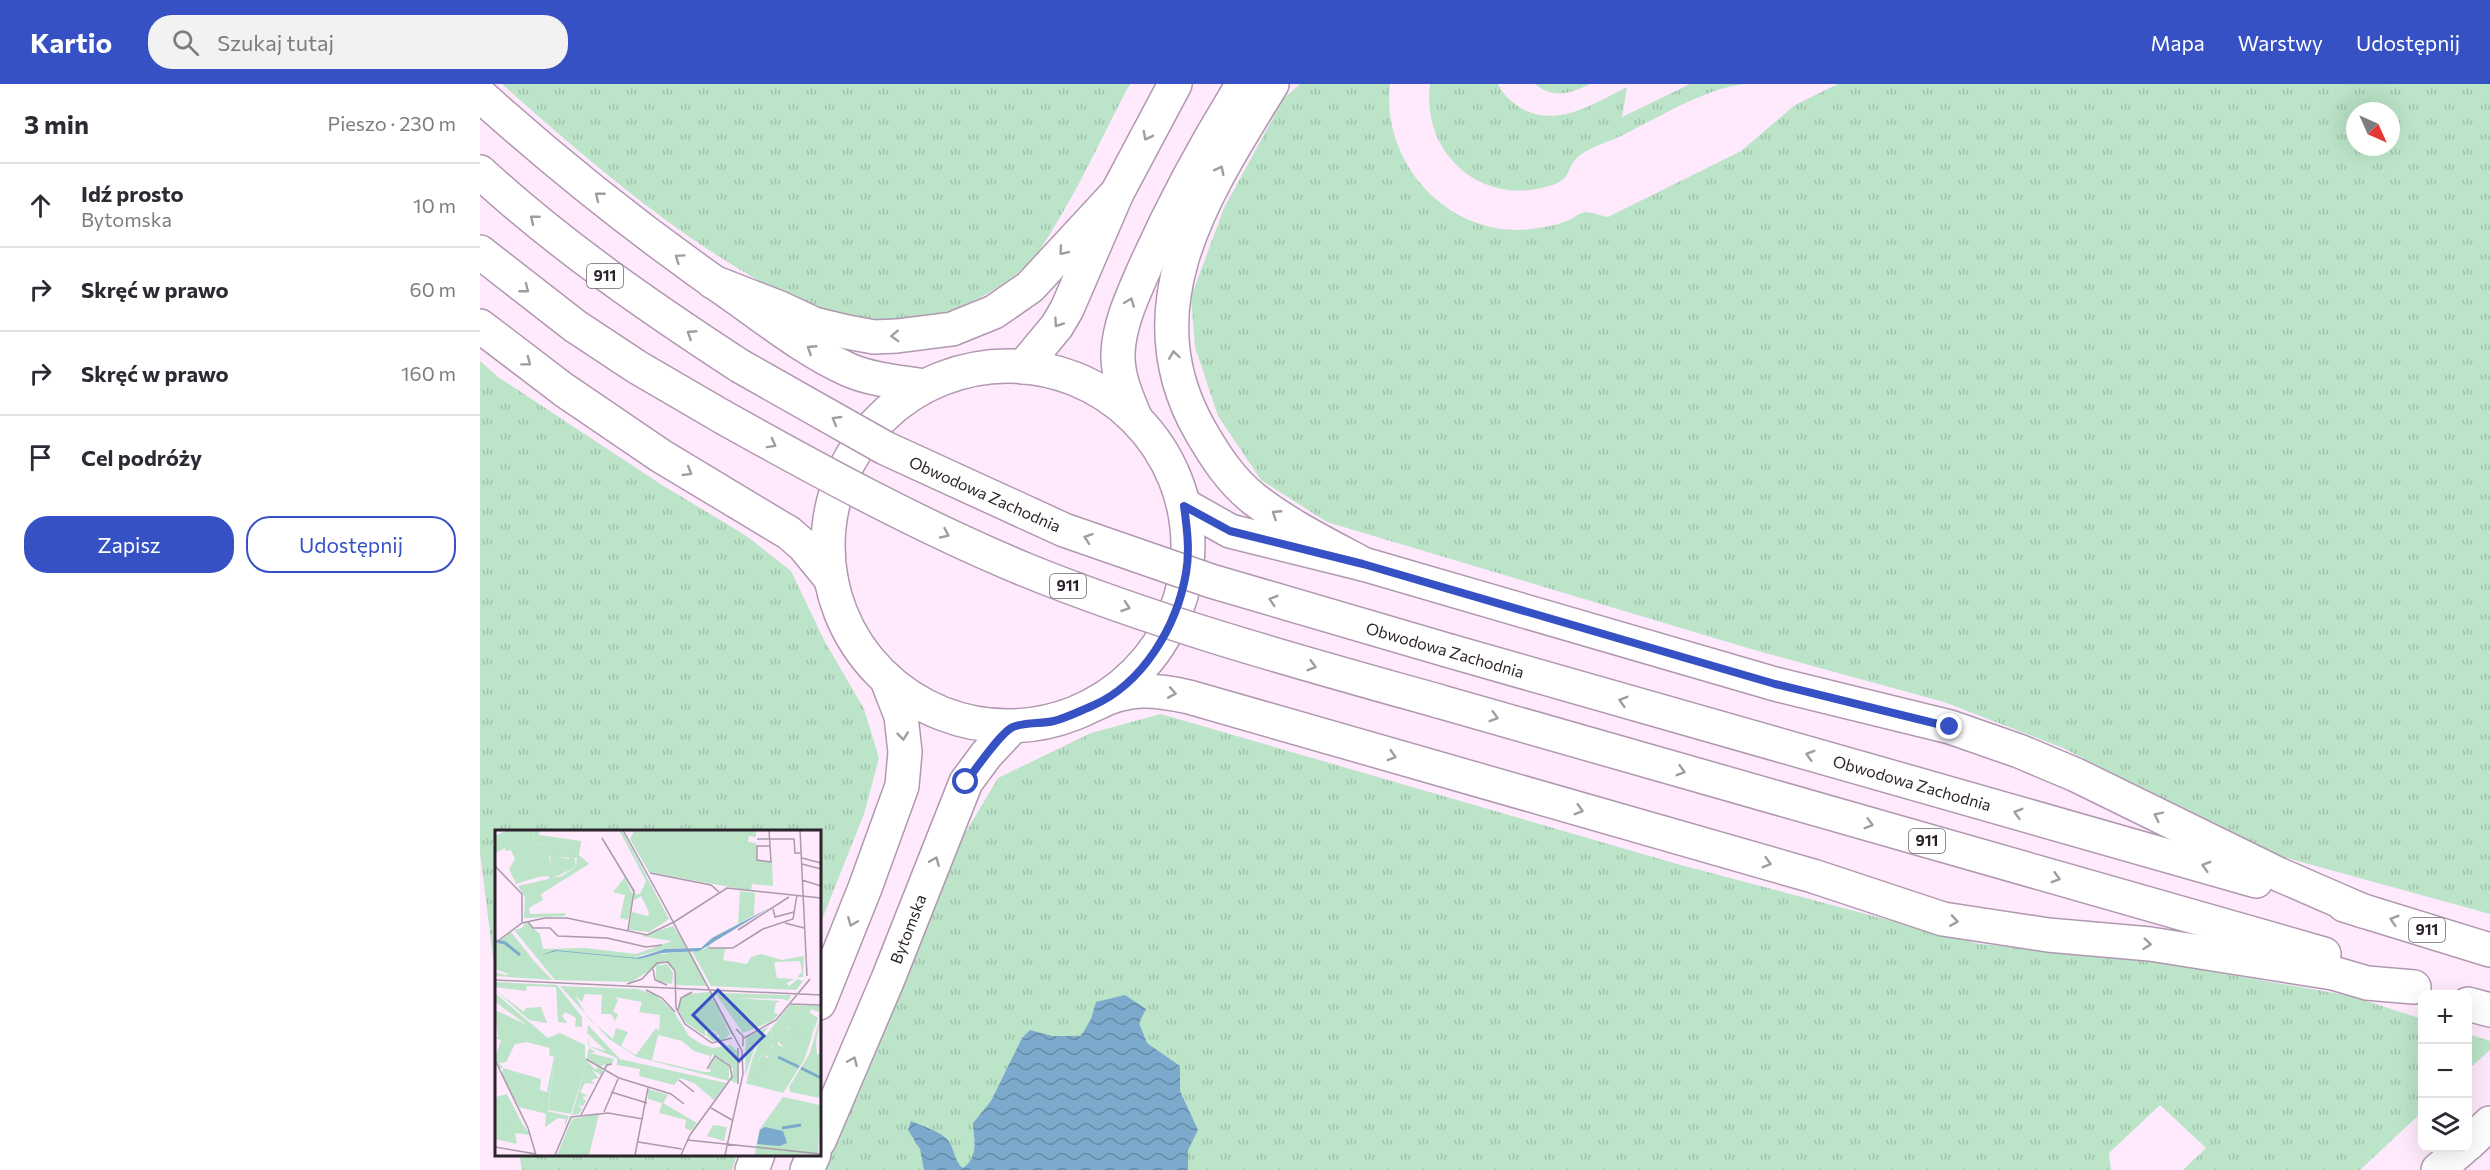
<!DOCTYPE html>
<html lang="pl">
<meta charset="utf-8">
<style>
body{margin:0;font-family:Commissioner,sans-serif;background:#f2f2f3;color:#2b2b33}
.controls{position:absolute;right:18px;bottom:18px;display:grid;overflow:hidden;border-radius:12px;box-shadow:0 6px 24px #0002}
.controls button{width:54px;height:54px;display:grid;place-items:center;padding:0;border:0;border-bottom:2px solid #e1e1e2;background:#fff;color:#2b2b33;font:30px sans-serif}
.compass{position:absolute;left:1866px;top:18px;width:54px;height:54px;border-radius:50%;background:#fff;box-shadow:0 6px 24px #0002;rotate:135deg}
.stop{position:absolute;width:18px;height:18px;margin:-14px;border:4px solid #3551c3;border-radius:50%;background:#fff}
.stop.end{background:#3551c3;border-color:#fff;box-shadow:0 2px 6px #0008}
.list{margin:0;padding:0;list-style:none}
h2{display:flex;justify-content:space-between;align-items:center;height:78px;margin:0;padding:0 24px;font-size:26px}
h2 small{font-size:20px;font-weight:400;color:#7c7c81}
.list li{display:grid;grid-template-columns:39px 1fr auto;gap:18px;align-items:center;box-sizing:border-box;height:84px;padding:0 24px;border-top:2px solid #e1e1e2}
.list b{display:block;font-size:22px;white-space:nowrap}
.list p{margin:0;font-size:20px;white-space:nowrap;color:#7c7c81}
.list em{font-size:20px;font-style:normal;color:#7c7c81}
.actions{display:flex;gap:12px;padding:18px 24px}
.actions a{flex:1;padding:14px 0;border:2px solid #3551c3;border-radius:24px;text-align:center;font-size:21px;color:#3551c3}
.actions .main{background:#3551c3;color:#fff}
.icon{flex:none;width:33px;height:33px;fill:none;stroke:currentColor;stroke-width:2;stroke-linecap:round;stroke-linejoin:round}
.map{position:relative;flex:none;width:2010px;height:1086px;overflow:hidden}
header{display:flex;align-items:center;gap:36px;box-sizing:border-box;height:84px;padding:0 30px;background:#3551c3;color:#fff}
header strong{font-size:28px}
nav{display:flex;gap:33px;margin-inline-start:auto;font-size:21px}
.search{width:420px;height:54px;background:#f2f2f3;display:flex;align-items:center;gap:15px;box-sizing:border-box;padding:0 21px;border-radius:24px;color:#7c7c81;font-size:22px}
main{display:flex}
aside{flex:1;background:#fff}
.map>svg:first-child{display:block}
.grass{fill:url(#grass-tufts);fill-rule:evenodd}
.water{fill:url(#water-waves)}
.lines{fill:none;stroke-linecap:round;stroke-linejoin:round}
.secondary-casing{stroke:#b198b1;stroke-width:36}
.primary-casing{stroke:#b198b1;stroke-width:36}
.highway-casing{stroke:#b198b1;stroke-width:36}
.secondary{stroke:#fff;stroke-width:33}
.primary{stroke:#fff;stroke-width:33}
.highway{stroke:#fff;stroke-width:33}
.primary-bridge-casing{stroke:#b198b1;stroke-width:36;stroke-linecap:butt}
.primary-bridge{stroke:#fff;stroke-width:33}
.oneway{stroke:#a09ca0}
.route{stroke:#3551c3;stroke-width:8}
.labels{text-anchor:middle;stroke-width:4.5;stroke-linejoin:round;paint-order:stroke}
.shield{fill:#fff;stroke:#6c656c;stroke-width:1.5}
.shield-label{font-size:15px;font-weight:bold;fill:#2d232d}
.street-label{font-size:16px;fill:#2d232d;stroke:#fff}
.inset-river{fill:none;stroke:#7caacc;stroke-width:3}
.inset-road{fill:none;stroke:#aa9aaa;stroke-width:1.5}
.view{fill:#3551c3;fill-opacity:0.15;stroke:#3551c3;stroke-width:3}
.inset-edge{fill:none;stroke:#2d232d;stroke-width:3}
</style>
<header>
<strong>Kartio</strong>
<div class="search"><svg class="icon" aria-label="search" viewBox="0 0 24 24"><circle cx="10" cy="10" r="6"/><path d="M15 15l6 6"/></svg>Szukaj tutaj</div>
<nav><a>Mapa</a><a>Warstwy</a><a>Udostępnij</a></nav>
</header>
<main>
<aside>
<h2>3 min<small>Pieszo · 230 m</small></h2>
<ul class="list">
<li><svg class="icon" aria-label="ahead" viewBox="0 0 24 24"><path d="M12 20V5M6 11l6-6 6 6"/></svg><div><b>Idź prosto</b><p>Bytomska</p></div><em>10 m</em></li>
<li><svg class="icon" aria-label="right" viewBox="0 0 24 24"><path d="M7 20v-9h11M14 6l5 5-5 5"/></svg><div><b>Skręć w prawo</b></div><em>60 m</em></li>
<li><svg class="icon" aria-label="right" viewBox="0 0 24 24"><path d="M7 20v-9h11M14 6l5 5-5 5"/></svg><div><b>Skręć w prawo</b></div><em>160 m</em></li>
<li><svg class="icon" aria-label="arrive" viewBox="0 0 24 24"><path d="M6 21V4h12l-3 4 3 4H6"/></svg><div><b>Cel podróży</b></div></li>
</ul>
<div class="actions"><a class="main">Zapisz</a><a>Udostępnij</a></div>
</aside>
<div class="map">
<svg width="2010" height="1086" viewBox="0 0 2010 1086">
<defs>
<pattern id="grass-tufts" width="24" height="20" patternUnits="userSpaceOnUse" patternTransform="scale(1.5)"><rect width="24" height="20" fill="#bbe4c8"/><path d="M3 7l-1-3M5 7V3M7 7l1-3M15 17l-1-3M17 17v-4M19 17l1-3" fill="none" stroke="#a1c3ac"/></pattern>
<pattern id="water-waves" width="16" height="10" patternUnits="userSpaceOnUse" patternTransform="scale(1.5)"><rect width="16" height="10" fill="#7caacc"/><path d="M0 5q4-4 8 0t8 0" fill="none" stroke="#668aa6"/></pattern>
</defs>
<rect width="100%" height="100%" fill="#fee9fd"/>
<!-- grass -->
<g class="grass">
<path d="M22 0H650C626 44 606 90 580 133 571 148 562 165 550 178 510 217 453 239 397 237 281 231 107 76 22 0Z"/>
<path d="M820 0H910C901 75 962 147 1039 146 1055 145 1070 143 1084 138 1091 136 1099 129 1105 128 1112 128 1121 132 1128 133L1261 67 1315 21 1358 0H2010V830L1789 769 1583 664 1464 618 1271 565 847 438 781 396 738 332 715 263 711 213 744 124 804 14ZM1875 27H1911V63H1875Z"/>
<path d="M950 0H1018C1023 10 1031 18 1041 24 1077 45 1115 19 1147 3L1142 33 1210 0H1263C1253 2 1242 4 1232 8 1201 19 1171 37 1141 52 1128 58 1110 63 1099 72 1085 83 1094 95 1069 102 1001 123 941 69 950 0Z"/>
<path d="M1055 0H1110C1090 10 1073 15 1055 0Z"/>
<polygon points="0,277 18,293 182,401 265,451 311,487 344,556 384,625 399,674 384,730 339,843 339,747 16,747 16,898 0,768"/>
<polygon points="681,630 1197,780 1499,860 1649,873 1871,912 1942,935 1942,1028 1880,1086 1703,1086 1726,1064 1680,1021 1629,1069 1631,1086 343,1086 480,758 518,694 611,649"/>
<polygon points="1988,950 2010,957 2010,966 1988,986"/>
<polygon points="39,1070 257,1070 252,1086 42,1086"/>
</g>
<!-- water -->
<path class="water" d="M645 911 666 925 659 939 667 959 700 982V1007L718 1046 708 1066V1086H444L440 1065 428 1046 431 1037C442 1042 459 1047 467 1055 475 1064 474 1078 483 1084 499 1072 494 1057 493 1039L511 1017 542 954 550 946 572 952H601L611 935 616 918Z"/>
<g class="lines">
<!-- secondary casing -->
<g class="secondary-casing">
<g id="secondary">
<polyline points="339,919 385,804 422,702 425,668 421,632 407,596"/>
<polyline points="339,1057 408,895 486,698 506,671 532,643"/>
<polyline points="272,1086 278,1070"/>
<polyline points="327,1086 334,1070"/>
</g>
</g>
<!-- primary casing -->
<g class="primary-casing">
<g id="primary">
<path d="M0 11C82 85 167 152 258 215 293 240 329 268 369 286 392 296 420 298 445 302"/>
<path d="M0 88C81 162 168 222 260 282"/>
<polyline points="0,168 95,242 157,283 241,332"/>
<polyline points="0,242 84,306 181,372 309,449 324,462 351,495"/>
<circle cx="528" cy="462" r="180"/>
<polyline points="704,421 750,447 883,480 1295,600 1470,643 1539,667 1596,691 1800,791 1883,827"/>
<polyline points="970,567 1776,797"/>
<polyline points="958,617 1844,870"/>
<path d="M615 620C648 603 673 605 709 613L1333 792 1463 835 1568 851 1670 860 1853 889 1887 899 1934 903"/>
<polyline points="1864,821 2010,866"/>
<polyline points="1988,920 2010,926"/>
</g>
</g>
<!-- highway casing -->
<g class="highway-casing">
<g id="highway">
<path d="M792 0C726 108 648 222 721 348 735 372 751 397 774 415 807 441 846 460 883 480"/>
<polyline points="233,198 300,224 334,240 367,248 394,253 417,252 472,245 514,228 550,203 637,109"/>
<polyline points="543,283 577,242 587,225 637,109 695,0"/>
<path d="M656 335C647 314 637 292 638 269 639 242 651 215 662 190 691 124 725 61 763 0"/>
<polyline points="1988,1060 2010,1039"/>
<polyline points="1958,1086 1983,1064"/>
</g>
</g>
<!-- secondary -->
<use href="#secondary" class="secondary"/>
<!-- primary -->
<use href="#primary" class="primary"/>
<!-- highway -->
<use href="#highway" class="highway"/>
<!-- primary-bridge casing -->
<g class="primary-bridge-casing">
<g id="primary-bridge">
<polyline points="260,282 405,364 584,446 731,497 970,567"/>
<path d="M241 332C341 388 440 442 546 486 679 540 819 578 958 617"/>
</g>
</g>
<!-- primary-bridge -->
<use href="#primary-bridge" class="primary-bridge"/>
</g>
<!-- one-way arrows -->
<defs><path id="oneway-chevron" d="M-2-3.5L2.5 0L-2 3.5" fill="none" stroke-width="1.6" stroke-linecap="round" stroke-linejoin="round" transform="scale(1.5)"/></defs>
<g class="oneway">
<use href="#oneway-chevron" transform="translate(667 52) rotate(118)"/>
<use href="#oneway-chevron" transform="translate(740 86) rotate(-63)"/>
<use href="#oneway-chevron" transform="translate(119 112) rotate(-141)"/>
<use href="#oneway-chevron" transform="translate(54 135) rotate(-141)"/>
<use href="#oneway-chevron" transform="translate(583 167) rotate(130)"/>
<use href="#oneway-chevron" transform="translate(199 174) rotate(-145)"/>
<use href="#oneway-chevron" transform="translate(45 205) rotate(38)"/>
<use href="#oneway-chevron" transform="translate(650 218) rotate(-69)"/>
<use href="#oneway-chevron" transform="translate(578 239) rotate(124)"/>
<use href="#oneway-chevron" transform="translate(211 250) rotate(-147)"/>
<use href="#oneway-chevron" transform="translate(415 252) rotate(178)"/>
<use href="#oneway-chevron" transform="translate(331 265) rotate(-147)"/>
<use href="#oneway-chevron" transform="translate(694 271) rotate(-98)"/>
<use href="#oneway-chevron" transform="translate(47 278) rotate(37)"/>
<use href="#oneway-chevron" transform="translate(356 336) rotate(-150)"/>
<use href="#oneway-chevron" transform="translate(292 360) rotate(29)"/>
<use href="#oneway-chevron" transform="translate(208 388) rotate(31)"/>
<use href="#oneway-chevron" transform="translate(796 430) rotate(-147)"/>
<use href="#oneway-chevron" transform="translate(465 450) rotate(25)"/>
<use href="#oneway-chevron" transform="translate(608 454) rotate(-161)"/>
<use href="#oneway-chevron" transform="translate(793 516) rotate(-163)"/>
<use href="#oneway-chevron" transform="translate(646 523) rotate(19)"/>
<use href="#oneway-chevron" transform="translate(832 582) rotate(16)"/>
<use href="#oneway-chevron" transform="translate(692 609) rotate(10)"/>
<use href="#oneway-chevron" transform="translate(1143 617) rotate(-164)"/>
<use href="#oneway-chevron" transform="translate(1014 633) rotate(16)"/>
<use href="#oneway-chevron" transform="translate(423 652) rotate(84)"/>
<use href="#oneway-chevron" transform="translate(1330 671) rotate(-164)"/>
<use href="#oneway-chevron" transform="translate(912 672) rotate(17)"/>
<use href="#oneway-chevron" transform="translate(1201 687) rotate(16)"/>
<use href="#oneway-chevron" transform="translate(1099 726) rotate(16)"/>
<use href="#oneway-chevron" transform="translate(1538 729) rotate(-164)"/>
<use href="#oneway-chevron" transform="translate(1678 732) rotate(-154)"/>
<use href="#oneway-chevron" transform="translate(1389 740) rotate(16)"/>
<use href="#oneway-chevron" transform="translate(455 777) rotate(-68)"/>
<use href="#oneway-chevron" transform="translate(1287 779) rotate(16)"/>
<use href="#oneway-chevron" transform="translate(1726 782) rotate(-164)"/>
<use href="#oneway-chevron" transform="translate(1576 794) rotate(16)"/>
<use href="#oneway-chevron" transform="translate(1914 836) rotate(-163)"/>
<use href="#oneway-chevron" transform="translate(1474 837) rotate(9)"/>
<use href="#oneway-chevron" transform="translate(372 838) rotate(112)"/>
<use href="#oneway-chevron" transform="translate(1667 860) rotate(6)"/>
<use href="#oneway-chevron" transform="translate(373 977) rotate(-67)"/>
</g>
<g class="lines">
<!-- route -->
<path class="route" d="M486 698C495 686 521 648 533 643 545 638 561 640 574 637 586 634 600 627 612 622 663 600 697 542 706 489 710 467 707 444 704 422L750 447 883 480 1295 600 1470 643"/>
</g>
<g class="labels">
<!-- shield labels -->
<g class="shield">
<rect x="107" y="180" width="36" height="24" rx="4.5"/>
<rect x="570" y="490" width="36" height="24" rx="4.5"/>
<rect x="1429" y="745" width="36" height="24" rx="4.5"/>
<rect x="1929" y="834" width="36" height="24" rx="4.5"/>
</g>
<g class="shield-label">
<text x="125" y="197">911</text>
<text x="588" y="507">911</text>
<text x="1447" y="762">911</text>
<text x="1947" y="851">911</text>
</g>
<!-- street labels -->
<g class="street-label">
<text transform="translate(505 410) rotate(24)" y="6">Obwodowa Zachodnia</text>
<text transform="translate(965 566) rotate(16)" y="6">Obwodowa Zachodnia</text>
<text transform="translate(1432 699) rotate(16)" y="6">Obwodowa Zachodnia</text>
<text transform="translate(428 845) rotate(-69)" y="6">Bytomska</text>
</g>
</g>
<!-- overview -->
<g transform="translate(15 746)">
<rect width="326" height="326" fill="#fee9fd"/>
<path d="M29 0H45L44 5 86 11 84 25 94 34 46 64 48 70 34 78 35 84 70 83V86L29 88 30 67 23 56 67 46 81 37 82 28 62 27 56 34 54 14 38 13 39 4ZM124 0H127L174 89 154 102 134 100 137 82 153 86 154 82 146 66 140 70 124 35 141 64H145L151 51ZM130 47 139 64 133 90 125 88 130 65 118 62ZM31 92 45 104 48 119 90 118 141 124 177 111 146 106 178 96 193 118 170 119 139 127 195 121 212 156 181 155 180 141 170 131 136 152 60 150 19 100 27 98ZM16 102 39 131 57 150 0 146V142L10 145 14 144 0 139V114ZM216 112 214 118 230 119 228 130 252 134 256 127 266 124 287 130 309 126 308 147H302L307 142 305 131 279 132 282 148 299 149 292 153 294 156 303 149 308 151 301 160 216 156 197 121 210 119ZM172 134 178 143 177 154 161 151V136ZM0 152 62 155 87 187V197L80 196 81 188 70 182 67 186 72 193 63 192 61 157 32 156 31 161 0 157ZM65 156 142 159 161 165 179 182 194 206 206 214 218 218 236 215 243 222 242 253 236 251 238 239 233 233 217 224 214 235 215 226 199 221 187 211 163 205 157 230 209 242H216L214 238 221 227 234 236V251L142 227 114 209ZM90 164 107 165 106 184H116L120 191 123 184 118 182 123 170 120 167 147 172 144 182 165 185 164 201 161 198 141 225 126 216 133 202 121 198 118 209 94 189 80 166 87 172ZM0 160 29 182 31 178 46 177 52 193 34 190ZM215 162 235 204 226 212 218 211 211 205 213 201 222 204V211L225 206 221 202 210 199V206L190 192 184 181V172L191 164ZM0 163 53 208 65 203 90 215V229L101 240 102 237 108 240 106 245 97 240 104 248 96 250 100 254 90 253 85 262 93 266 87 267 91 271 88 276 83 275 87 279 84 284 77 285 91 234 60 226 55 263 52 261 59 227 54 225 55 218 31 212 20 214 11 232 4 233 8 237 5 239 0 228 6 210 0 208 3 207 0 180 32 195 0 172ZM220 163 295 165 296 166 293 171 288 169 242 168 285 171 281 173 279 183 284 184 277 191 248 203ZM295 175 325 176 324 182 316 179 315 183 323 188 309 230 288 263 253 254 267 224V230L273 227 271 223 278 216 284 225 288 216 276 206 277 200 257 230 263 215ZM301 181 300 190 319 194 317 208 305 204 312 199 300 196H294V200L280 199 285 190 290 191 291 183ZM325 188 321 213 322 224H325V268L295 262 294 257 315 223ZM93 195 125 229 231 253 219 270 199 253 185 248 179 255 144 246 145 239 122 235V228L93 216V205L94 216 111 221 92 203ZM273 197 260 217 250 246 251 207ZM94 218 100 222 95 223 119 229 118 232 109 239 110 234 105 237 92 228ZM153 259 173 265 168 273 202 293 196 301 190 298 191 290 164 283 167 273 153 269ZM288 267 325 275 323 324 260 325 264 300ZM51 281 74 286 70 296V289L63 288 50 297ZM8 289 27 293 35 305 20 303 22 314 0 309V290ZM218 295 232 297 229 311 212 306Z" fill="#bbe4c8" fill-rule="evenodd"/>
<path d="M13 0 39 1 38 13 54 14 58 23 54 26 56 34 62 27 74 29 79 25 81 37 54 50V46L43 47 21 54 14 39 20 29 16 20 11 21 10 18 0 23V6ZM301 181 300 190 319 193 316 209 304 204 311 199 294 196 293 200 280 199 285 190 290 191 291 183ZM276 199V206H283V215L289 217 288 221 283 225 276 216 267 235 266 224 256 254H251L257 230Z" fill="#bbe4c8"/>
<path d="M245 61 260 63 259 85 243 94ZM60 226 91 234 76 284 53 280ZM104 284 94 325H62L77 289Z" fill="#bbe4c8"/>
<path d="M145 0H261V7L254 6 253 12 261 13 262 30 277 32 278 56 257 54 256 61 154 42 135 9 139 1ZM8 238 46 249 45 260 55 263 52 284 24 277 7 244ZM0 260 1 267 12 264 27 293 0 290Z" fill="#bbe4c8"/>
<path d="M276 77 204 121 167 123 144 129 62 121 46 125 60 120 142 128 170 119 206 118 217 108ZM270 297 288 301 292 313 285 316 262 314 265 300Z" fill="#7caacc"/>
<path class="inset-river" d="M1 111 10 113 25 125M283 227 304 237M306 238 326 248M287 298 306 295"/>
<path class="inset-road" d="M128 0 167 71M274 0 276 32 262 30V16H275M305 0 312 146M107 8 139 61 133 100M262 9H299L300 23H306M307 28 326 33M307 34 326 39M0 36 27 64V92M155 43 216 55 224 62M307 50 326 56M167 71 247 221 248 244 230 325M278 79 280 87 299 82M33 92 38 98H55L63 106 112 108 151 117 167 115M179 92 232 58 326 68M290 93 309 98M243 100 294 67M0 113 27 93 50 88H72L152 105 179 92M214 118H238L268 99 298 89 302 65M158 139 160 150 172 155M0 150 326 165M132 154 147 149 162 133 173 132 180 141 181 178 190 194 217 213 237 208M151 160 167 168 180 182M221 173 238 205M295 174 326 175M183 180 186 168 197 162M241 199 248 206V216M249 208 281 190 315 149M243 218V254M91 229 124 248 176 264 189 274M0 230 33 298 41 325M184 250 199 262M116 262 152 273M216 278 237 290M109 282 123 249M86 285 112 235 117 234M192 310 326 324M143 312 187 319M0 317 41 324M60 325 76 287 113 283 148 289M140 325 153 258M186 325 195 305 237 247 235 236 220 226 212 239"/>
<path class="view" d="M223 160 269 206 244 231 198 185Z"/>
<rect width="326" height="326" class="inset-edge"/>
</g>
</svg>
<div class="controls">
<button>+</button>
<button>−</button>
<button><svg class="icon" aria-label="layers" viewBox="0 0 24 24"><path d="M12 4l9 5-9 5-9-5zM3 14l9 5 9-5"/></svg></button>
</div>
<svg class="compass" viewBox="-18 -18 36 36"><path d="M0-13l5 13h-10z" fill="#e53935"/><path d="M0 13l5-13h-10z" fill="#7c7c81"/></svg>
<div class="stop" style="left:486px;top:698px"></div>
<div class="stop end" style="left:1470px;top:643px"></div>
</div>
</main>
